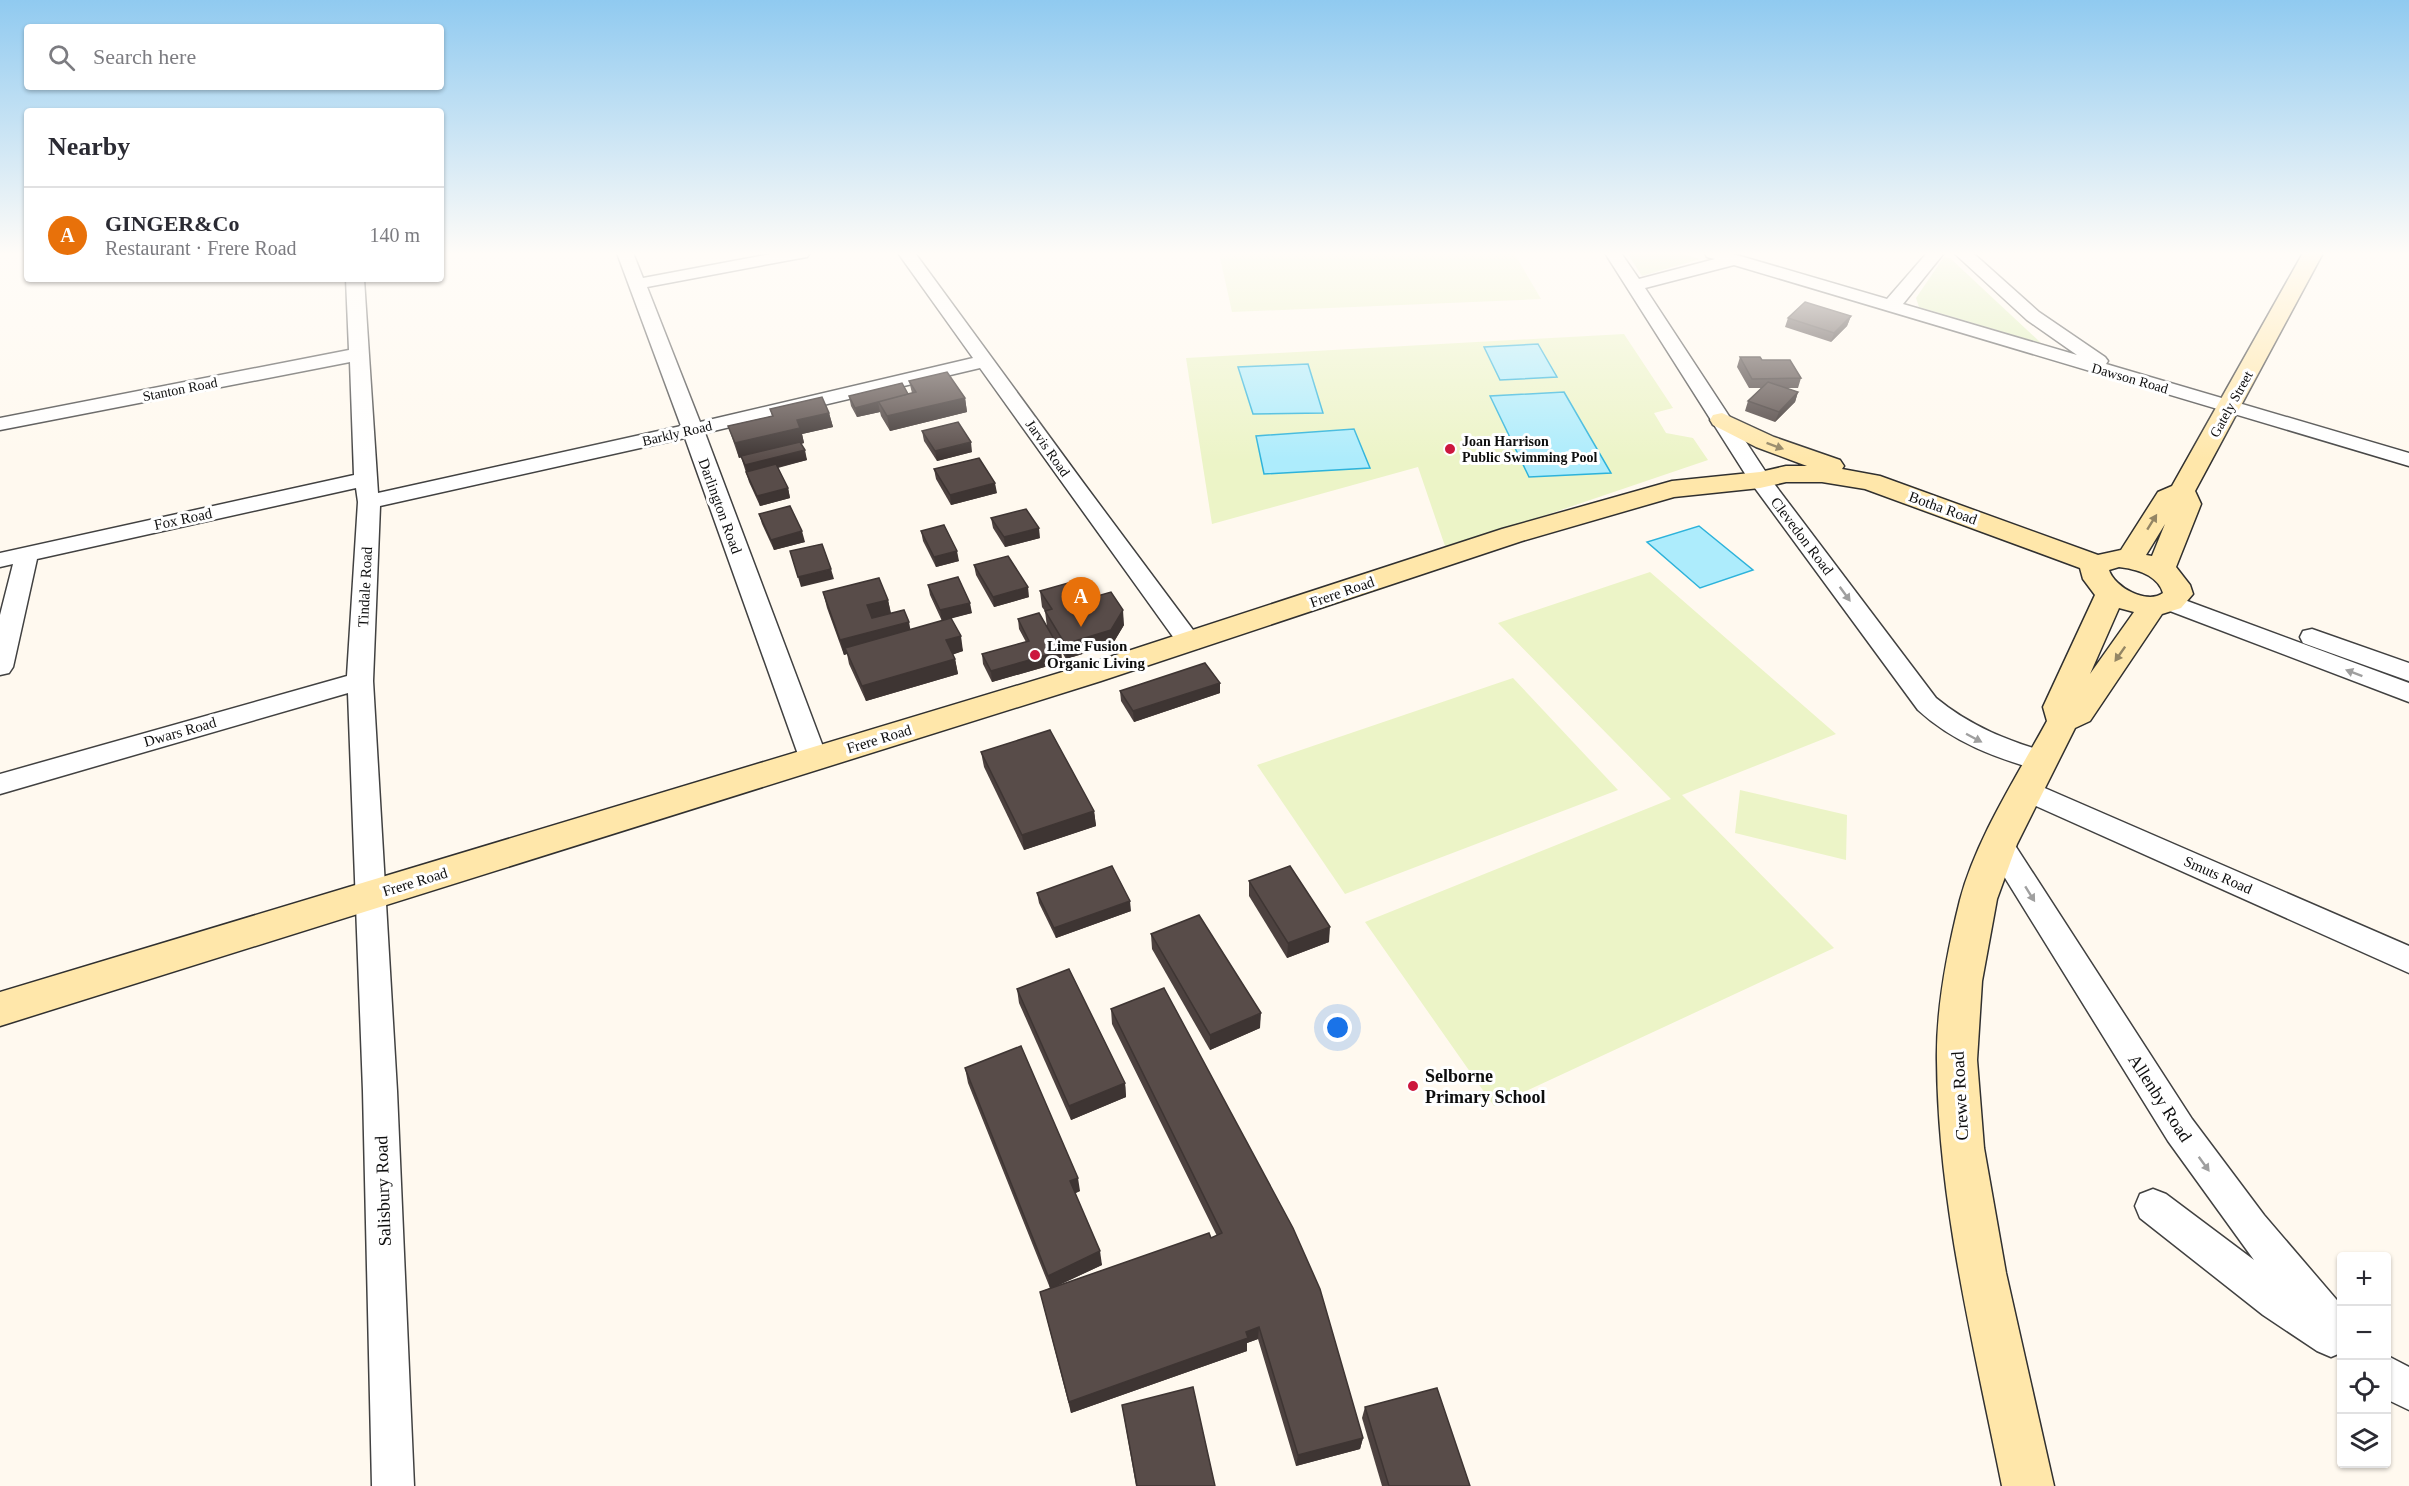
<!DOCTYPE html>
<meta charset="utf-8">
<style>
body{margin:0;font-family:Georgia,serif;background:#f2f2f3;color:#2b2b33}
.controls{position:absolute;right:18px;bottom:18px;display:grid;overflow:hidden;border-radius:6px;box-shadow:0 2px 4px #0004}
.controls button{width:54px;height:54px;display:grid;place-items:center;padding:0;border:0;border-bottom:2px solid #e1e1e2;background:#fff;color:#2b2b33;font:30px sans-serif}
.you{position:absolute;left:1338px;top:1028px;width:21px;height:21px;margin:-15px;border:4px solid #fff;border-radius:50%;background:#1a73e8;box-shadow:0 0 0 9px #1a73e833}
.badge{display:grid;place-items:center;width:39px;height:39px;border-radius:50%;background:#b45309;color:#fff;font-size:20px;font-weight:700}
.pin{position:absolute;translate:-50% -50px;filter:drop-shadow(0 2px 3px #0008)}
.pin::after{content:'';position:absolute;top:32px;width:21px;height:18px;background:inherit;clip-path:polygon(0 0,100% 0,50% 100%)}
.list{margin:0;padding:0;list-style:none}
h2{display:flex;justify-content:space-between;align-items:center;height:78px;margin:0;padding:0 24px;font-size:26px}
h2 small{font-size:20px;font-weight:400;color:#7c7c81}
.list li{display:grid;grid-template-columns:39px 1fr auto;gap:18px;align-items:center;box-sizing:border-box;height:96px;padding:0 24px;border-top:2px solid #e1e1e2}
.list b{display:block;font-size:22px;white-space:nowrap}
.list p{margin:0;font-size:20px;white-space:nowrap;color:#7c7c81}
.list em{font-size:20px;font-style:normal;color:#7c7c81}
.icon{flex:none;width:33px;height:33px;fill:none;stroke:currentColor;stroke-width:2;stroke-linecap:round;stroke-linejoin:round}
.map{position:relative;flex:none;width:2409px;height:1486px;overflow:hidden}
.search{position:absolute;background:#fff;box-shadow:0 2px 4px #0004;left:24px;top:24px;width:420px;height:66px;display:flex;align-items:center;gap:15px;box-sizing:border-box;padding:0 21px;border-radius:6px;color:#7c7c81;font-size:22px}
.panel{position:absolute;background:#fff;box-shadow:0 2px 4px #0004;left:24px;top:108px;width:420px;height:174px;border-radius:6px}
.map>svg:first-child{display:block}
.green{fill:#dceeb4}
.pitch{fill:#ecf4c7}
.water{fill:#adecfc;stroke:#2db3db;stroke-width:1.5}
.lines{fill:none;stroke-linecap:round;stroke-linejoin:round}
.street-casing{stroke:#414141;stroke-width:3}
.secondary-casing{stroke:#303030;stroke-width:3}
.street{fill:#fff;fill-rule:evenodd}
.secondary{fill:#ffe7aa;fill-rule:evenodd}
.wall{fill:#4c413f}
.shaded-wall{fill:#3e3533}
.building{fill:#584c49;stroke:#3e3533;stroke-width:1.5}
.oneway{fill:#938564}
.oneway2{fill:#9f9f9f}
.poi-dot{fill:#cc173e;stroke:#fff;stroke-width:2}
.labels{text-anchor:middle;stroke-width:6;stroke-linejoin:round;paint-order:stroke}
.far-street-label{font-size:14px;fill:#0e0e0e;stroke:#fff}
.far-poi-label{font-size:14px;font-weight:bold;fill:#0e0e0e;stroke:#fff;text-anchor:start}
.street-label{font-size:15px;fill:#0e0e0e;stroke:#fff}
.poi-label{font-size:15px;font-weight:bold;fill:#0e0e0e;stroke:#fff;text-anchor:start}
.near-poi-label{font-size:18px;font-weight:bold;fill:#0e0e0e;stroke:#fff;text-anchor:start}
.near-street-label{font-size:18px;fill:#0e0e0e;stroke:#fff}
</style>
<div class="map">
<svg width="2409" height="1486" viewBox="0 0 2409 1486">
<rect width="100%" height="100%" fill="#fff9ef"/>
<!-- green -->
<g class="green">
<polygon points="1627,253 1680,253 1700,259 1642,276"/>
<polygon points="1944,257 1950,258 2041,343 1919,307 1916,298"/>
</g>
<!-- pitch -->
<g class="pitch">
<polygon points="1219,253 1514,253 1541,299 1232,312"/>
<polygon points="1624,334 1673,408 1654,413 1666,433 1693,438 1708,460 1446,549 1418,467 1212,524 1186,358"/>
<polygon points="1650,572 1836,734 1682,795 1834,948 1494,1106 1365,922 1671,799 1498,623"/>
<polygon points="1513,678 1618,790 1345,894 1257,765"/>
<polygon points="1740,790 1847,815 1846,860 1735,833"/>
</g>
<!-- water -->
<g class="water">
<polygon points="1538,344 1557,377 1500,380 1484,347"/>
<polygon points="1308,364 1323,413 1253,414 1238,367"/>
<polygon points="1564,392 1611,473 1529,477 1490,396"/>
<polygon points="1354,429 1370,468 1264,474 1256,436"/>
<polygon points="1699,526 1753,570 1700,588 1647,542"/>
</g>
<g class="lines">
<!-- street casing -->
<g class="street-casing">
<g id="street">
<polygon points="617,253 633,253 643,278 776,253 810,253 807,257 801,258 647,287 700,422 973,358 898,253 915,253 1082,481 1202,642 1199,648 1190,650 1181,648 980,368 705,433 828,760 824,767 814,770 804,767 800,760 685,438 380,506 373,681 397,1091 414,1486 372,1486 363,1091 348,693 0,794 0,774 347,676 358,502 356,488 37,559 13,667 9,673 0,675 0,615 13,564 0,567 0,553 354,475 350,362 0,430 0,418 349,350 346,279 364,279 378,493 681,426"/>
<path d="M1605 253H1621L1639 279 1715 259 1707 257 1705 253H1730L1887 299 1927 253H1944L1903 304 2077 355 2027 320 1954 253H1973L2039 312 2105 357 2108 361 2106 364 2409 453V466L1734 265 1645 288 1769 477 1936 698C1971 727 2009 741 2052 754L2056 761 2052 768 2042 771C1996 758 1954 743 1918 710L1749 480Z"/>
<polygon points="2171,595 2409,683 2409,702 2162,608 2159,603 2162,598"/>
<polygon points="2312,629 2409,663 2409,681 2303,643 2300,637 2303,631"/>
<polygon points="2026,780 2409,946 2409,973 2016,797 2012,790 2016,783"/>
<polygon points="1999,833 2009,836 2192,1119 2264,1215 2342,1306 2342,1355 2338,1354 2331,1357 2317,1351 2263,1315 2140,1218 2135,1206 2140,1194 2153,1189 2166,1194 2254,1260 2168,1141 1989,852 1984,844 1989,836"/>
<polygon points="2386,1355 2409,1367 2409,1410 2386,1399"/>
</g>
</g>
<!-- secondary casing -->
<g class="secondary-casing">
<path id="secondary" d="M2303 253H2323L2195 491 2201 504 2176 567 2190 585 2193 594 2181 608 2162 614 2090 721 2075 728 2017 844 1997 899 1982 981 1977 1060 1984 1148 2006 1273 2054 1486H2002C1974 1346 1938 1204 1937 1061 1936 1008 1947 952 1960 900 1977 837 2016 778 2047 721L2043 707 2095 595 2083 579 2080 568 1865 489 1822 482H1786L1760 488 1674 497 1522 541 1101 681 0 1026V992L1079 667 1502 529 1672 481 1760 472 1786 466H1807L1756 447 1713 425 1710 420 1713 415 1722 413 1774 437 1840 460 1844 466 1842 469 1880 476 2098 555 2121 550 2158 492 2172 486ZM2165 524 2152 556 2146 555ZM2119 567C2136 569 2158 575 2163 593 2147 605 2114 587 2109 570ZM2119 608 2134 612 2090 674Z"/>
</g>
<!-- street -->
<use href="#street" class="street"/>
<!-- secondary -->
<use href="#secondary" class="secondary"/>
</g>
<!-- wall -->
<g class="wall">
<polygon points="1851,316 1847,326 1831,342 1785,327 1788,318"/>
<polygon points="1740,357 1762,360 1801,378 1798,388 1786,388 1798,392 1795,402 1775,422 1745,411 1748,401 1761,388 1749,388 1737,367"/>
<polygon points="909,381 965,398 967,412 890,431 881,416 880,412 857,417 851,406 849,396 912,393"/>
<polygon points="770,409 829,413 833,427 802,434 804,443 801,444 807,460 778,468 788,488 790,498 760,506 749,482 741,457 739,458 728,426 772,416"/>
<polygon points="922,431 972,452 937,461 924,441"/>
<polygon points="934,469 997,493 951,505 936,479"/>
<polygon points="759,514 805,542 774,550 762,524"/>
<polygon points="991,518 1040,538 1005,547 993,528"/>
<polygon points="921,531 959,561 936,567 923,541"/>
<polygon points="974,565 1029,597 994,607 976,575"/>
<polygon points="928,585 972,613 951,618 963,651 953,654 955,659 958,674 866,701 849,664 847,654 844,655 827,608 823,592 888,600 891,613 910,630 942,621 930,595"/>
<polygon points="1040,591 1087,599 1124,625 1112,645 1066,659 1047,627 1045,611 1042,607"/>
<polygon points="1018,619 1061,651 1062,662 992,682 983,664 982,654 1026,642 1019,629"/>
<polygon points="1120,691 1220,693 1134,722 1121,701"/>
<polygon points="981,752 1094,811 1096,826 1024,850 984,767"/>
<polygon points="1249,881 1329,942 1287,958 1249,896"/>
<polygon points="1037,893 1131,911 1056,938 1039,903"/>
<polygon points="1151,934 1260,1028 1210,1050 1152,949"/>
<polygon points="1017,989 1125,1083 1126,1097 1071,1120 1019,1003"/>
<polygon points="1111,1009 1363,1438 1360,1449 1296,1466 1258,1339 1247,1343 1247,1351 1071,1413 1040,1292 1050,1288 968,1083 965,1068 1080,1191 1075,1193 1102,1265 1055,1287 1217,1236 1112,1024"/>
<polygon points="1122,1405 1215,1486 1136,1486"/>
<polygon points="1365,1407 1470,1486 1382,1486 1362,1418"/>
</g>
<!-- shaded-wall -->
<g class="shaded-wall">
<polygon points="1851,316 1847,326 1831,342 1834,333"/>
<polygon points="1798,392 1795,402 1775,422 1779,412"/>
<polygon points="965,398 967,412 890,431 887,416"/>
<polygon points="878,402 880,412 857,417 855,408"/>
<polygon points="829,413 833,427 802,434 804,443 739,458 735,443 797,420"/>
<polygon points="971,442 972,452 937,461 935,451"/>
<polygon points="805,450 807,460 747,475 745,465"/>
<polygon points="995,483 997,493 951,505 950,495"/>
<polygon points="788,488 790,498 760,506 757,496"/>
<polygon points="1039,528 1040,538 1005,547 1004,537"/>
<polygon points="802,531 805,542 774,550 771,540"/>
<polygon points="957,551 959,561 936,567 934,557"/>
<polygon points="831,569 834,579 801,587 798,577"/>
<polygon points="1028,587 1029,597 994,607 993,597"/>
<polygon points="888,600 891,615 870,621 867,605"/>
<polygon points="970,603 972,613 942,621 940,610"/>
<polygon points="1123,610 1124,625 1112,645 1066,659 1065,644"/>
<polygon points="909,622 912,638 845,648 847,654 844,655 840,640"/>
<polygon points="961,636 963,651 949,656 946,640"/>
<polygon points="1061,651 1062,662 992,682 991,671"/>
<polygon points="955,659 958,674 866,701 862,686"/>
<polygon points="1220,683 1220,693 1134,722 1133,711"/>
<polygon points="1094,811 1096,826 1024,850 1022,835"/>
<polygon points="1130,901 1131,911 1056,938 1054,928"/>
<polygon points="1330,927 1329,942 1287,958 1288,943"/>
<polygon points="1261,1013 1260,1028 1210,1050 1210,1035"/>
<polygon points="1125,1083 1126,1097 1071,1120 1069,1106"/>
<polygon points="1078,1178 1080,1191 1072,1195 1070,1181"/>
<polygon points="1100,1251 1102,1265 1050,1289 1048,1276"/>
<polygon points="1259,1327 1258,1339 1247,1343 1247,1351 1071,1413 1069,1402"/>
<polygon points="1363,1438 1360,1449 1296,1466 1298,1455"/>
</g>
<!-- building -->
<g class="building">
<polygon points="1805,302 1851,316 1834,333 1788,318"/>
<polygon points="1740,357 1760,357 1762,360 1790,360 1801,378 1752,379"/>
<polygon points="947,372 965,398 887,416 878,401 916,392 909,381"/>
<polygon points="1768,382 1798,392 1779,412 1748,401"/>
<polygon points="902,383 908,394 855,408 849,396"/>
<polygon points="822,397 829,413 797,420 800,428 735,443 728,426 773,416 770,409"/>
<polygon points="958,422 971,442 935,451 922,431"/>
<polygon points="800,442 805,450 745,465 741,456"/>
<polygon points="979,458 995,483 950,495 934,469"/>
<polygon points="776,464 788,488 757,496 746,472"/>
<polygon points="790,506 802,531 771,540 759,514"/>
<polygon points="1026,509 1039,528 1004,537 991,518"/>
<polygon points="944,525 957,551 934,557 921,531"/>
<polygon points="822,544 831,569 798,577 790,551"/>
<polygon points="1008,556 1028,587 993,597 974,565"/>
<polygon points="958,577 970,603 940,610 928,585"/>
<polygon points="879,578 888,600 867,605 872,618 904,610 909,622 840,640 823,592"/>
<polygon points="1075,581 1087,599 1111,592 1123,610 1111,630 1065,644 1045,611 1052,609 1040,591"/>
<polygon points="1039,613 1061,651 991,671 982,654 1029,641 1018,619"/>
<polygon points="951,618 961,636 946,640 955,659 862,686 845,648"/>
<polygon points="1205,663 1220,683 1133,711 1120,691"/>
<polygon points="1050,730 1094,811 1022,835 981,752"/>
<polygon points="1112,866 1130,901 1054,928 1037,893"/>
<polygon points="1290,866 1330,927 1288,943 1249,881"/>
<polygon points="1199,915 1261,1013 1210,1035 1151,934"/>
<polygon points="1069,969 1125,1083 1069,1106 1017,989"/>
<polygon points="1164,988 1293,1228 1320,1289 1363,1438 1298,1455 1259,1327 1246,1332 1248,1338 1069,1402 1040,1292 1209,1233 1211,1238 1222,1233 1111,1009"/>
<polygon points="1021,1046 1078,1178 1070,1181 1100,1251 1048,1276 965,1068"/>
<polygon points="1193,1387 1215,1486 1137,1486 1122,1405"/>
<polygon points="1437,1388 1470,1486 1389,1486 1365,1407"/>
</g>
<!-- one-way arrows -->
<defs><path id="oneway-solid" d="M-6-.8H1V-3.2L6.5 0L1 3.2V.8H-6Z" transform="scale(1.5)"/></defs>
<g class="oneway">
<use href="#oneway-solid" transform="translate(1775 446) rotate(20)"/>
<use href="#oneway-solid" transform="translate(2152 522) rotate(-58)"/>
<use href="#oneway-solid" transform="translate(2120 654) rotate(125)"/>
</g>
<g class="oneway2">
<use href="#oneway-solid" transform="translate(1845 594) rotate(54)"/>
<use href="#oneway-solid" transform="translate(2354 673) rotate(-159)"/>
<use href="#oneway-solid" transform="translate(1974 738) rotate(28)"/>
<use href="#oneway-solid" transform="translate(2030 894) rotate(58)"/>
<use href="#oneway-solid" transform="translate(2204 1164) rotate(54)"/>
</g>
<!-- sky -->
<linearGradient id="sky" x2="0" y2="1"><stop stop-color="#90caf0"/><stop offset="0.55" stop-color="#fffcf8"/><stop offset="1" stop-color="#fffcf8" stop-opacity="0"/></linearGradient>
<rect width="2409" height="461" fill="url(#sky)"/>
<!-- markers -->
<g class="poi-dot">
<circle cx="1450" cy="449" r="6"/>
<circle cx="1035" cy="655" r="6"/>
<circle cx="1413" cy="1086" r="6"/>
</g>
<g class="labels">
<!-- far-street labels -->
<g class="far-street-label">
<text transform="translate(2130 378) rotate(16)" y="5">Dawson Road</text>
<text transform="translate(180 389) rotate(-11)" y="5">Stanton Road</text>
<text transform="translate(2231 404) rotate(-61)" y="5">Gately Street</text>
<text transform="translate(677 433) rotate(-13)" y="5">Barkly Road</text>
<text transform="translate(1048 448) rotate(55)" y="5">Jarvis Road</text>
</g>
<!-- far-poi labels -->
<g class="far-poi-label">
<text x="1462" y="446">Joan Harrison<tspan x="1462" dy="16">Public Swimming Pool</tspan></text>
</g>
<!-- street labels -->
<g class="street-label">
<text transform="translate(720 506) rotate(70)" y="5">Darlington Road</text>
<text transform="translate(1943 508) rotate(20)" y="5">Botha Road</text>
<text transform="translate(183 519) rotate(-12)" y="5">Fox Road</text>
<text transform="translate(1802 536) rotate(53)" y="5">Clevedon Road</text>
<text transform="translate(365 587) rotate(-87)" y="5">Tindale Road</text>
<text transform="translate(1342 592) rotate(-19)" y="5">Frere Road</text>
<text transform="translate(180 732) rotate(-16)" y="5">Dwars Road</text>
<text transform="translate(879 739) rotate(-17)" y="5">Frere Road</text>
<text transform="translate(2218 875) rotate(24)" y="5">Smuts Road</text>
<text transform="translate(415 882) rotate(-17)" y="5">Frere Road</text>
</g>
<!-- poi labels -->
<g class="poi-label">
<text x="1047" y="651">Lime Fusion<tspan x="1047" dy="17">Organic Living</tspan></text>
</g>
<!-- near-poi labels -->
<g class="near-poi-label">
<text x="1425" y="1082">Selborne<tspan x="1425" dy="21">Primary School</tspan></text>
</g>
<!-- near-street labels -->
<g class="near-street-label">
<text transform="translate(1960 1096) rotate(-93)" y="6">Crewe Road</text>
<text transform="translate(2160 1098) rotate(57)" y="6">Allenby Road</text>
<text transform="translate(383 1191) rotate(-92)" y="6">Salisbury Road</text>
</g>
</g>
</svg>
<div class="controls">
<button>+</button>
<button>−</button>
<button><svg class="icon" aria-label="locate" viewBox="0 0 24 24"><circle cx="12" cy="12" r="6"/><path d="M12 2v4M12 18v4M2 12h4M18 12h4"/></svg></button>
<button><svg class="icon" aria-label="layers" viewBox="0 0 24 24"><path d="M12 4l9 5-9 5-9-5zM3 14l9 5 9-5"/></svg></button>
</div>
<div class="you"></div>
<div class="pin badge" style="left:1081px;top:627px;background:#e8710a">A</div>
<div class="search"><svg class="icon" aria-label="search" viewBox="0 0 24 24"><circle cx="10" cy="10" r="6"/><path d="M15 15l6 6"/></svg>Search here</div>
<section class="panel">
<h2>Nearby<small></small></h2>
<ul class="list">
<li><span class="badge" style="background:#e8710a">A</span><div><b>GINGER&amp;Co</b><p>Restaurant · Frere Road</p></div><em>140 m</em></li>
</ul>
</section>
</div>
